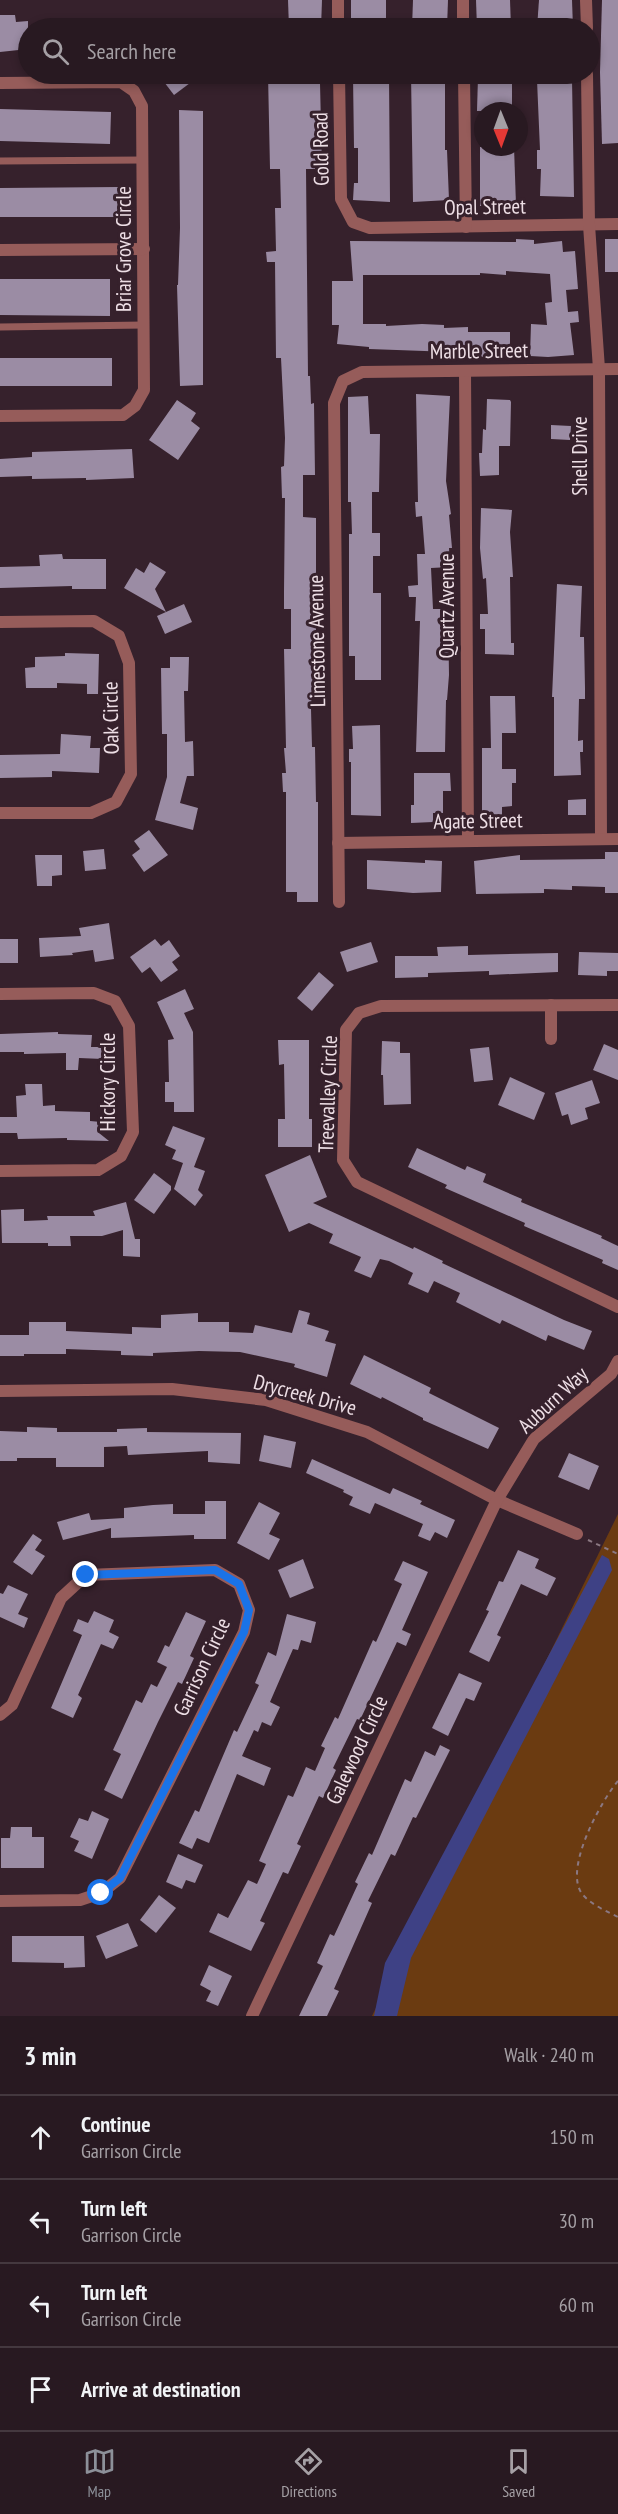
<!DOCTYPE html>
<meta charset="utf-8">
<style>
body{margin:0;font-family:"PT Sans Narrow",sans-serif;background:#30222a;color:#f1f3f6}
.compass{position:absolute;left:474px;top:102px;width:54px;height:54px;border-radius:50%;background:#281921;box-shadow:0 3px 9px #0003;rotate:179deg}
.stop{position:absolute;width:18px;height:18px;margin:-14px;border:4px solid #1a73e8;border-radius:50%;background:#fff}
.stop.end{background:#1a73e8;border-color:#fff;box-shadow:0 2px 6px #0008}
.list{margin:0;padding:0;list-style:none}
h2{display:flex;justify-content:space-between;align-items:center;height:78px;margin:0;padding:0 24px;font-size:26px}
h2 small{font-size:20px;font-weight:400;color:#a5a0a5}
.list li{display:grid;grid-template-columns:39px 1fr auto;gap:18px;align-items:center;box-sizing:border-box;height:84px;padding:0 24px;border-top:2px solid #44383f}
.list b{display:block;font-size:22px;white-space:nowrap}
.list p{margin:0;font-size:20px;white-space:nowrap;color:#a5a0a5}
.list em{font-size:20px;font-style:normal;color:#a5a0a5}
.icon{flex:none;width:33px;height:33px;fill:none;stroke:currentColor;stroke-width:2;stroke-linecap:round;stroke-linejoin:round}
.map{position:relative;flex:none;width:618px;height:2016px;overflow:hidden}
.search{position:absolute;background:#281921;box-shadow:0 3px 9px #0003;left:18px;right:18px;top:18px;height:66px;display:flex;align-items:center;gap:15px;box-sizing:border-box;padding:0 21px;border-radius:33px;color:#a5a0a5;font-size:22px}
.sheet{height:414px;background:#281921}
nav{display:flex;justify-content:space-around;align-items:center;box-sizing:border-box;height:84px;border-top:2px solid #44383f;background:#281921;font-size:16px;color:#a5a0a5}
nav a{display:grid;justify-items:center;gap:3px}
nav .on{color:#8c9099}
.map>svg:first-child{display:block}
.green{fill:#6b3b11}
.water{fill:#3e4185}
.building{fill:#9b8ca4}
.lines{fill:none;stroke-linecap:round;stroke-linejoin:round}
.path{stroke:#8b7882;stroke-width:2;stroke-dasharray:4.5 4.5;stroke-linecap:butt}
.service{stroke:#965c5a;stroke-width:7}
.minor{stroke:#965c5a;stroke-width:12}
.route{stroke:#1a73e8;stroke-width:8}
.labels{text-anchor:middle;stroke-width:6;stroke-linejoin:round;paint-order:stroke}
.street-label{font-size:21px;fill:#eddee5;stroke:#36212c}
</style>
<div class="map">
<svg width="618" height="2016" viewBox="0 0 618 2016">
<rect width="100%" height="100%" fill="#36212c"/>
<!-- green -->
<polygon class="green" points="618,1514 618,2016 372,2016"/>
<!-- water -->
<polygon class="water" points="602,1555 609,1559 612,1570 411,1958 397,2016 374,2016 385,1963"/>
<!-- building -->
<g class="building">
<polygon points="288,0 322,0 321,28 289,28"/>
<rect x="351" y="0" width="35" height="18"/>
<polygon points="413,0 448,0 447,28 412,28"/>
<polygon points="476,0 510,0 511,28 477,28"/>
<polygon points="539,0 572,0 573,28 537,28"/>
<polygon points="602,0 618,0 618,143 602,144 600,72"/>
<polygon points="0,15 15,15 16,22 28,21 28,49 0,52"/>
<polygon points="158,74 202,74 174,95"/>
<polygon points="268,74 309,74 310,83 320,83 322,169 306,169 308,376 310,376 311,404 314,403 315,475 303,475 303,517 316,518 316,684 312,684 311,709 312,747 315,747 316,802 318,802 318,902 297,902 297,892 286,892 286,792 283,792 282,773 286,773 284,748 286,748 284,649 291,649 291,609 284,609 284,591 285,498 282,498 281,467 284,466 285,438 281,358 276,358 275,262 267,262 266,252 276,251 275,208 281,208 280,169 270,169"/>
<polygon points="389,74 390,202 353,200 354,183 358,183 358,148 354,148 353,76"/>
<polygon points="411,74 445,74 445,150 447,150 449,200 413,202"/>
<polygon points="478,77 512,78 512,111 477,111"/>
<polygon points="572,79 574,197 540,196 541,169 537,169 537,150 540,150 537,80"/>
<polygon points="0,109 111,112 110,144 0,141"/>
<polygon points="179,110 203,111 203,385 180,386 177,285 178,285 180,228"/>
<polygon points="480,147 514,147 516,205 480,206"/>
<polygon points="119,187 119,217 0,217 0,188"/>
<polygon points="516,239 534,240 534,244 562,241 563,252 575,251 578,289 566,290 568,312 578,311 579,322 570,323 574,355 548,357 530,356 531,324 547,325 545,303 552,302 550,274 506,271 506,275 480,273 480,275 363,275 363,324 386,324 386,326 422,324 444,325 444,328 468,327 468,332 510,332 510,357 452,357 452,352 369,349 369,347 337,344 339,325 332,325 332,281 353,281 350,241 516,242"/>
<rect x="605" y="239" width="13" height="33"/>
<polygon points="0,279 110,279 110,316 0,315"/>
<rect x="0" y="358" width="112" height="28"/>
<polygon points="416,394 450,396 446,481 451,514 449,515 452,548 449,548 450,567 431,568 433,609 448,609 449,675 447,700 446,700 445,752 416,752 420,621 415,621 416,597 409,597 408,586 418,585 417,554 425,554 422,516 416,517 415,502 418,502"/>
<polygon points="368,396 370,434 380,434 379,492 372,492 372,533 380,533 380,556 373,556 373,593 381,593 381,680 355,680 355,656 349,656 349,534 352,534 351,502 348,502 348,397"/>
<polygon points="487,399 510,400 511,402 510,446 499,446 499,475 480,476 479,453 482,453 483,429 486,430"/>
<polygon points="177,400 196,413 191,421 200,428 178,460 149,440"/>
<polygon points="551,425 571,426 570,440 551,439"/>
<polygon points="132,449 134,478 86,480 86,478 32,479 32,476 0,477 0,459 32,457 32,452"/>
<polygon points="481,508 512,510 510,532 513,577 510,577 511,643 514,643 514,655 485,654 485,629 480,629 480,614 488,614 486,578 483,579 480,548"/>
<polygon points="62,554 63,559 106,559 106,589 72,589 72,586 0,588 0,567 40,566 39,555"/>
<polygon points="150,562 166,572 155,589 166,612 184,604 192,622 165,634 157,616 166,612 124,588 136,568 144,573"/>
<polygon points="557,584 582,586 580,637 584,637 585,688 585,699 579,699 578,741 583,740 583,752 580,752 581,775 554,776 554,697 552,697"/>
<polygon points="65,653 99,654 98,694 87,694 87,684 57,683 57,688 26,688 25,668 35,667 35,657 65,656"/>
<polygon points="170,657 189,657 188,691 184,691 185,742 193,741 194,776 187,776 180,803 198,808 193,830 155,820 167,777 167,734 162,734 161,668 170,668"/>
<polygon points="490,696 515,696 516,733 502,733 502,769 516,769 516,783 512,783 512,806 502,807 502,817 482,818 482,748 491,748"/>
<polygon points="380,725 381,816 351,815 351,762 349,762 349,749 353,749 352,726"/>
<polygon points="61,734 91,736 90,748 100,748 99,773 52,771 52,777 0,778 0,755 60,754"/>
<polygon points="414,773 450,773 451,791 443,791 443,813 433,813 433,822 411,823 411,805 414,805"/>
<polygon points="586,799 586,815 568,815 568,800"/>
<polygon points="149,830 168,855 144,872 132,855 140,849 134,841"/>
<polygon points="104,849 106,869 85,871 83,851"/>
<polygon points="605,852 618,852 618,893 605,893 605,887 572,886 572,890 544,889 544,893 476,894 474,861 520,855 520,860 605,859"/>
<polygon points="35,855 62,855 62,875 52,876 52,886 37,886"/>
<polygon points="367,860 425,863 425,860 442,861 441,892 413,893 367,889"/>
<polygon points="109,923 114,959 95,962 93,950 72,953 73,955 40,957 39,938 81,936 79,928"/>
<rect x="0" y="939" width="18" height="24"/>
<polygon points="155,939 161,946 169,940 180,956 172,962 178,970 161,982 150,967 142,973 130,957"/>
<polygon points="371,942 378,962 347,972 340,952"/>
<polygon points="468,946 468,955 558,953 558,972 489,975 489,971 428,973 428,977 395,978 395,956 438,956 437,947"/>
<polygon points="579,952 618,953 618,971 607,971 607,976 578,975"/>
<polygon points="319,972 334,985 312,1011 297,998"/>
<polygon points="185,989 194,1009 184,1013 193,1032 194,1112 174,1112 174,1102 165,1102 165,1082 169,1082 168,1040 174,1039 157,1002"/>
<polygon points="58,1032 58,1034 92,1035 91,1047 104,1047 103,1059 79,1058 78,1070 66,1070 66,1053 24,1054 24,1052 0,1052 0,1034"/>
<polygon points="278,1040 309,1040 309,1119 312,1119 312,1147 278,1147 278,1119 285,1119 284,1064 279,1065"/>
<polygon points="382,1041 400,1042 400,1053 410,1053 411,1104 384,1105 383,1075 381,1075"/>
<polygon points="604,1044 618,1050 618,1080 593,1070"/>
<polygon points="489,1047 493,1080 474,1082 470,1049"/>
<polygon points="510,1077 545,1093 534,1120 498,1105"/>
<polygon points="592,1080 600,1103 585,1108 588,1119 571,1125 568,1114 562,1116 555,1093"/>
<polygon points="25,1084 42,1084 43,1106 55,1105 55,1111 90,1112 90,1121 101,1122 99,1133 109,1141 67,1140 67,1138 18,1139 17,1133 0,1133 0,1117 17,1117 16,1096 26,1095"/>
<polygon points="173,1126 205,1138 194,1167 205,1171 198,1190 203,1195 195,1206 174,1189 183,1163 172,1159 176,1150 165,1145"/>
<polygon points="417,1148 465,1170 467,1166 486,1174 483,1182 522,1199 521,1202 602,1236 601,1238 618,1246 618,1270 602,1263 603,1260 524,1226 525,1223 445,1188 447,1185 408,1167"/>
<polygon points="310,1155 327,1197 313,1203 413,1249 414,1247 443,1261 442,1263 564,1320 592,1331 584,1350 548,1335 546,1341 502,1320 500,1324 456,1302 460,1293 434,1281 428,1293 408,1284 413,1273 389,1261 380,1259 371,1278 354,1271 361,1257 329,1243 333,1234 309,1223 289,1232 265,1175"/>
<polygon points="154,1173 171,1186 171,1190 154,1214 134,1200"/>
<polygon points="126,1202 135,1239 140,1239 140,1257 123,1256 123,1230 102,1236 70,1236 71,1246 48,1246 48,1243 2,1243 1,1210 24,1209 24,1221 48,1220 47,1216 95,1216 93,1211"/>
<polygon points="299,1310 310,1313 307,1324 329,1331 325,1341 336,1344 327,1377 294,1367 295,1364 240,1352 199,1351 153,1353 153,1356 121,1355 121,1351 66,1349 66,1354 24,1354 24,1356 0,1356 0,1335 29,1335 29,1322 66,1322 66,1331 132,1334 132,1327 161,1328 161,1315 198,1313 198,1322 229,1322 229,1332 253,1333 255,1325 292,1333"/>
<polygon points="364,1355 431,1388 429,1393 499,1428 488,1449 423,1420 423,1418 382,1397 381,1399 350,1384"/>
<polygon points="27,1427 57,1428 57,1432 117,1432 117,1429 147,1428 147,1432 241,1433 240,1464 208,1462 208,1451 128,1455 127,1446 104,1447 104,1467 56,1467 56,1458 17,1458 17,1461 0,1461 0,1431 27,1432"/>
<polygon points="264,1435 296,1442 291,1468 259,1461"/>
<polygon points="569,1453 599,1466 589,1490 558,1477"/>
<polygon points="312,1459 390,1494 393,1488 422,1501 420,1504 455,1520 447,1538 435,1532 430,1541 418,1536 423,1524 375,1503 370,1514 349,1505 353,1497 343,1492 344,1490 306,1473"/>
<polygon points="205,1501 226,1501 226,1539 194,1539 194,1535 111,1538 111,1528 63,1540 57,1522 89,1513 91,1520 124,1518 124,1508 153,1505 173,1504 173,1514 205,1514"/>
<polygon points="259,1502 280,1513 269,1534 280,1539 269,1560 237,1543"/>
<polygon points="33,1534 42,1540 35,1550 45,1556 32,1575 13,1562"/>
<polygon points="518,1550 539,1559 535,1568 556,1578 547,1596 521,1584 497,1635 501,1637 489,1662 469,1652 489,1611 486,1610 499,1581 503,1582"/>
<polygon points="303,1559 314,1588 290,1598 278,1570"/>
<polygon points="403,1561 428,1572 402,1630 411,1634 406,1646 397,1642 360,1720 357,1719 333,1768 336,1770 323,1798 319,1796 297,1844 301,1846 288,1874 283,1872 260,1921 265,1923 251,1951 209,1932 218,1913 228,1918 248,1880 257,1884 266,1864 259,1861 288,1795 293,1797 306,1767 315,1771 325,1748 321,1746 335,1717 338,1719 373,1640 376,1642 402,1584 394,1580"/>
<polygon points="8,1585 28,1594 18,1614 28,1618 24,1628 0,1617 0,1593 3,1594"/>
<polygon points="94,1611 114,1620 109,1632 119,1637 113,1649 101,1644 78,1695 82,1698 73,1718 51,1708 82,1635 73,1631 78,1619 88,1623"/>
<polygon points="186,1612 206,1621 190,1656 194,1658 182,1684 178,1682 158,1722 122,1799 104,1790 121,1754 113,1750 136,1700 142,1703 151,1684 157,1687 167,1667 157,1662 165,1645 169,1647"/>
<polygon points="287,1614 316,1622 311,1643 301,1640 298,1650 293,1649 270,1702 280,1707 271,1726 262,1722 258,1732 254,1730 242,1756 271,1768 264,1786 237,1774 209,1843 197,1838 192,1849 179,1843 195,1810 199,1812 234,1730 237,1732 259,1685 255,1683 268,1652 276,1656"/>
<polygon points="459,1673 482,1683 474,1701 466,1698 448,1736 432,1728"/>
<polygon points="440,1745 450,1750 416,1818 413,1817 395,1856 391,1854 368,1901 372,1903 334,1989 339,1991 327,2016 299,2016 323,1966 317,1963 330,1934 334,1936 358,1884 355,1882 369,1853 372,1855 405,1779 411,1782 425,1751 435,1756"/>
<polygon points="92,1811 109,1819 92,1859 74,1851 79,1841 70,1837 79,1818 88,1821"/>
<polygon points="11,1827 32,1827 32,1837 44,1837 44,1868 1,1868 1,1838 10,1838"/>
<polygon points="178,1854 203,1865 195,1883 186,1880 182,1889 166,1882"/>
<polygon points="159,1895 176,1908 156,1933 140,1920"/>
<polygon points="128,1923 138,1946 106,1959 96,1936"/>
<polygon points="12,1936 84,1936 85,1967 64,1968 64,1963 12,1962"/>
<polygon points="209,1965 232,1976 218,2006 206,2001 211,1991 200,1985"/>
</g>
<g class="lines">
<!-- path -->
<g class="path">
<polyline points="588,1540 618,1554"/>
<path d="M618 1781C601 1801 562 1871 583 1895 592 1905 606 1911 618 1917"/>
</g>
<!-- service -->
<g class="service">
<polyline points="0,161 142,160"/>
<polyline points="0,327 144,325"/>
</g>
<!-- minor -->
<g class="minor">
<polyline points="338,0 338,28"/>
<polyline points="463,0 463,28"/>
<polyline points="586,0 587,28"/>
<polyline points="339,74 341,199 353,222 370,228 618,224"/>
<polyline points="464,74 466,227"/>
<polyline points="587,74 589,225 599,369 601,839"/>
<polyline points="0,83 121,82 134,91 142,106 144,390 135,406 123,415 0,416"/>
<polyline points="0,250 144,249"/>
<polyline points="465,371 468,841"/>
<polyline points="0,622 94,621 119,636 129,663 131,774 116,802 91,813 0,813"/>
<polyline points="338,843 618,839"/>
<polyline points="339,902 334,403 343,381 362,372 618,369"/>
<polyline points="0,994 94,993 115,1001 129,1026 133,1132 121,1156 98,1170 0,1171"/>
<polyline points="551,1005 551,1039"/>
<polyline points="618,1005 381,1006 359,1013 346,1030 343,1160 357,1182 618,1307"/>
<polyline points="0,1391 172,1389 266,1400 367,1432 497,1500 577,1534"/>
<polyline points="0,1715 12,1705 61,1598 86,1575 215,1570 239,1584 249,1610 244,1632 120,1878 101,1893 80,1900 0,1901"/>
<polyline points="252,2016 497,1500 534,1439 611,1374 618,1361"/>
</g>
</g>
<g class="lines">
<!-- route -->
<polyline class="route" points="86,1575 215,1570 239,1584 249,1610 244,1632 120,1878 101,1893"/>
</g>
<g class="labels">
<!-- street labels -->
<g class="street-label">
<text transform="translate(321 149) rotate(-91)" y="7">Gold Road</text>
<text transform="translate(485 207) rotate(-1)" y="7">Opal Street</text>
<text transform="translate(124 249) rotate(-90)" y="7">Briar Grove Circle</text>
<text transform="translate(479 351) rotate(-1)" y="7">Marble Street</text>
<text transform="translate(580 456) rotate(-90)" y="7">Shell Drive</text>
<text transform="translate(447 606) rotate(-90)" y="7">Quartz Avenue</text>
<text transform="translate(317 641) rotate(-91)" y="7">Limestone Avenue</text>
<text transform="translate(111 718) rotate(-91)" y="7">Oak Circle</text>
<text transform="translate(478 821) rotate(-1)" y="7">Agate Street</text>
<text transform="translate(108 1082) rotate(-90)" y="7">Hickory Circle</text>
<text transform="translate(328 1094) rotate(-88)" y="7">Treevalley Circle</text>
<text transform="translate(305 1395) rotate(15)" y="7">Drycreek Drive</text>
<text transform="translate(553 1400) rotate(-43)" y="7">Auburn Way</text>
<text transform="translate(202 1667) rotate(-65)" y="7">Garrison Circle</text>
<text transform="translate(357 1750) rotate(-65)" y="7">Galewood Circle</text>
</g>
</g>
</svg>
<svg class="compass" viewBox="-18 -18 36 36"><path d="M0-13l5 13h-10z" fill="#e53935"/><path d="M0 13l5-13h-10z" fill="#a5a0a5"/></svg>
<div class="stop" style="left:101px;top:1893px"></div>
<div class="stop end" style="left:86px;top:1575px"></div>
<div class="search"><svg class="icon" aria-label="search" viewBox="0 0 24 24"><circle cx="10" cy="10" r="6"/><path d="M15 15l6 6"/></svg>Search here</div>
</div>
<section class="sheet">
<h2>3 min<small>Walk · 240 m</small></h2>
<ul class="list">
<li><svg class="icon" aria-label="ahead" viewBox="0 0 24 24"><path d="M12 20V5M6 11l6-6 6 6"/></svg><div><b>Continue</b><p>Garrison Circle</p></div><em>150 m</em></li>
<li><svg class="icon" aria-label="left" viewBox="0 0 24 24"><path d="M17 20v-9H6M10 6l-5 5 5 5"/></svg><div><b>Turn left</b><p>Garrison Circle</p></div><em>30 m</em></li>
<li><svg class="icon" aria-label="left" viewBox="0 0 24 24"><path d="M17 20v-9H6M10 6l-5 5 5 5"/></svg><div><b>Turn left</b><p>Garrison Circle</p></div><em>60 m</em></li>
<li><svg class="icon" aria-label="arrive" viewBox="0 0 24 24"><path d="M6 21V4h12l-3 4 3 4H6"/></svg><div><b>Arrive at destination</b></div></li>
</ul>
</section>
<nav>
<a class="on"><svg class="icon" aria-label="map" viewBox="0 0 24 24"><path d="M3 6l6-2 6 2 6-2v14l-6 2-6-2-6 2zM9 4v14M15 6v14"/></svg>Map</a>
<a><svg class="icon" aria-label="directions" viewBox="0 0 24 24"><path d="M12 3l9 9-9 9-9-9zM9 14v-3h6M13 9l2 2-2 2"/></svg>Directions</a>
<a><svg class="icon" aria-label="saved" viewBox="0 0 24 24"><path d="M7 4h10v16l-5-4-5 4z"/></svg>Saved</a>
</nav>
